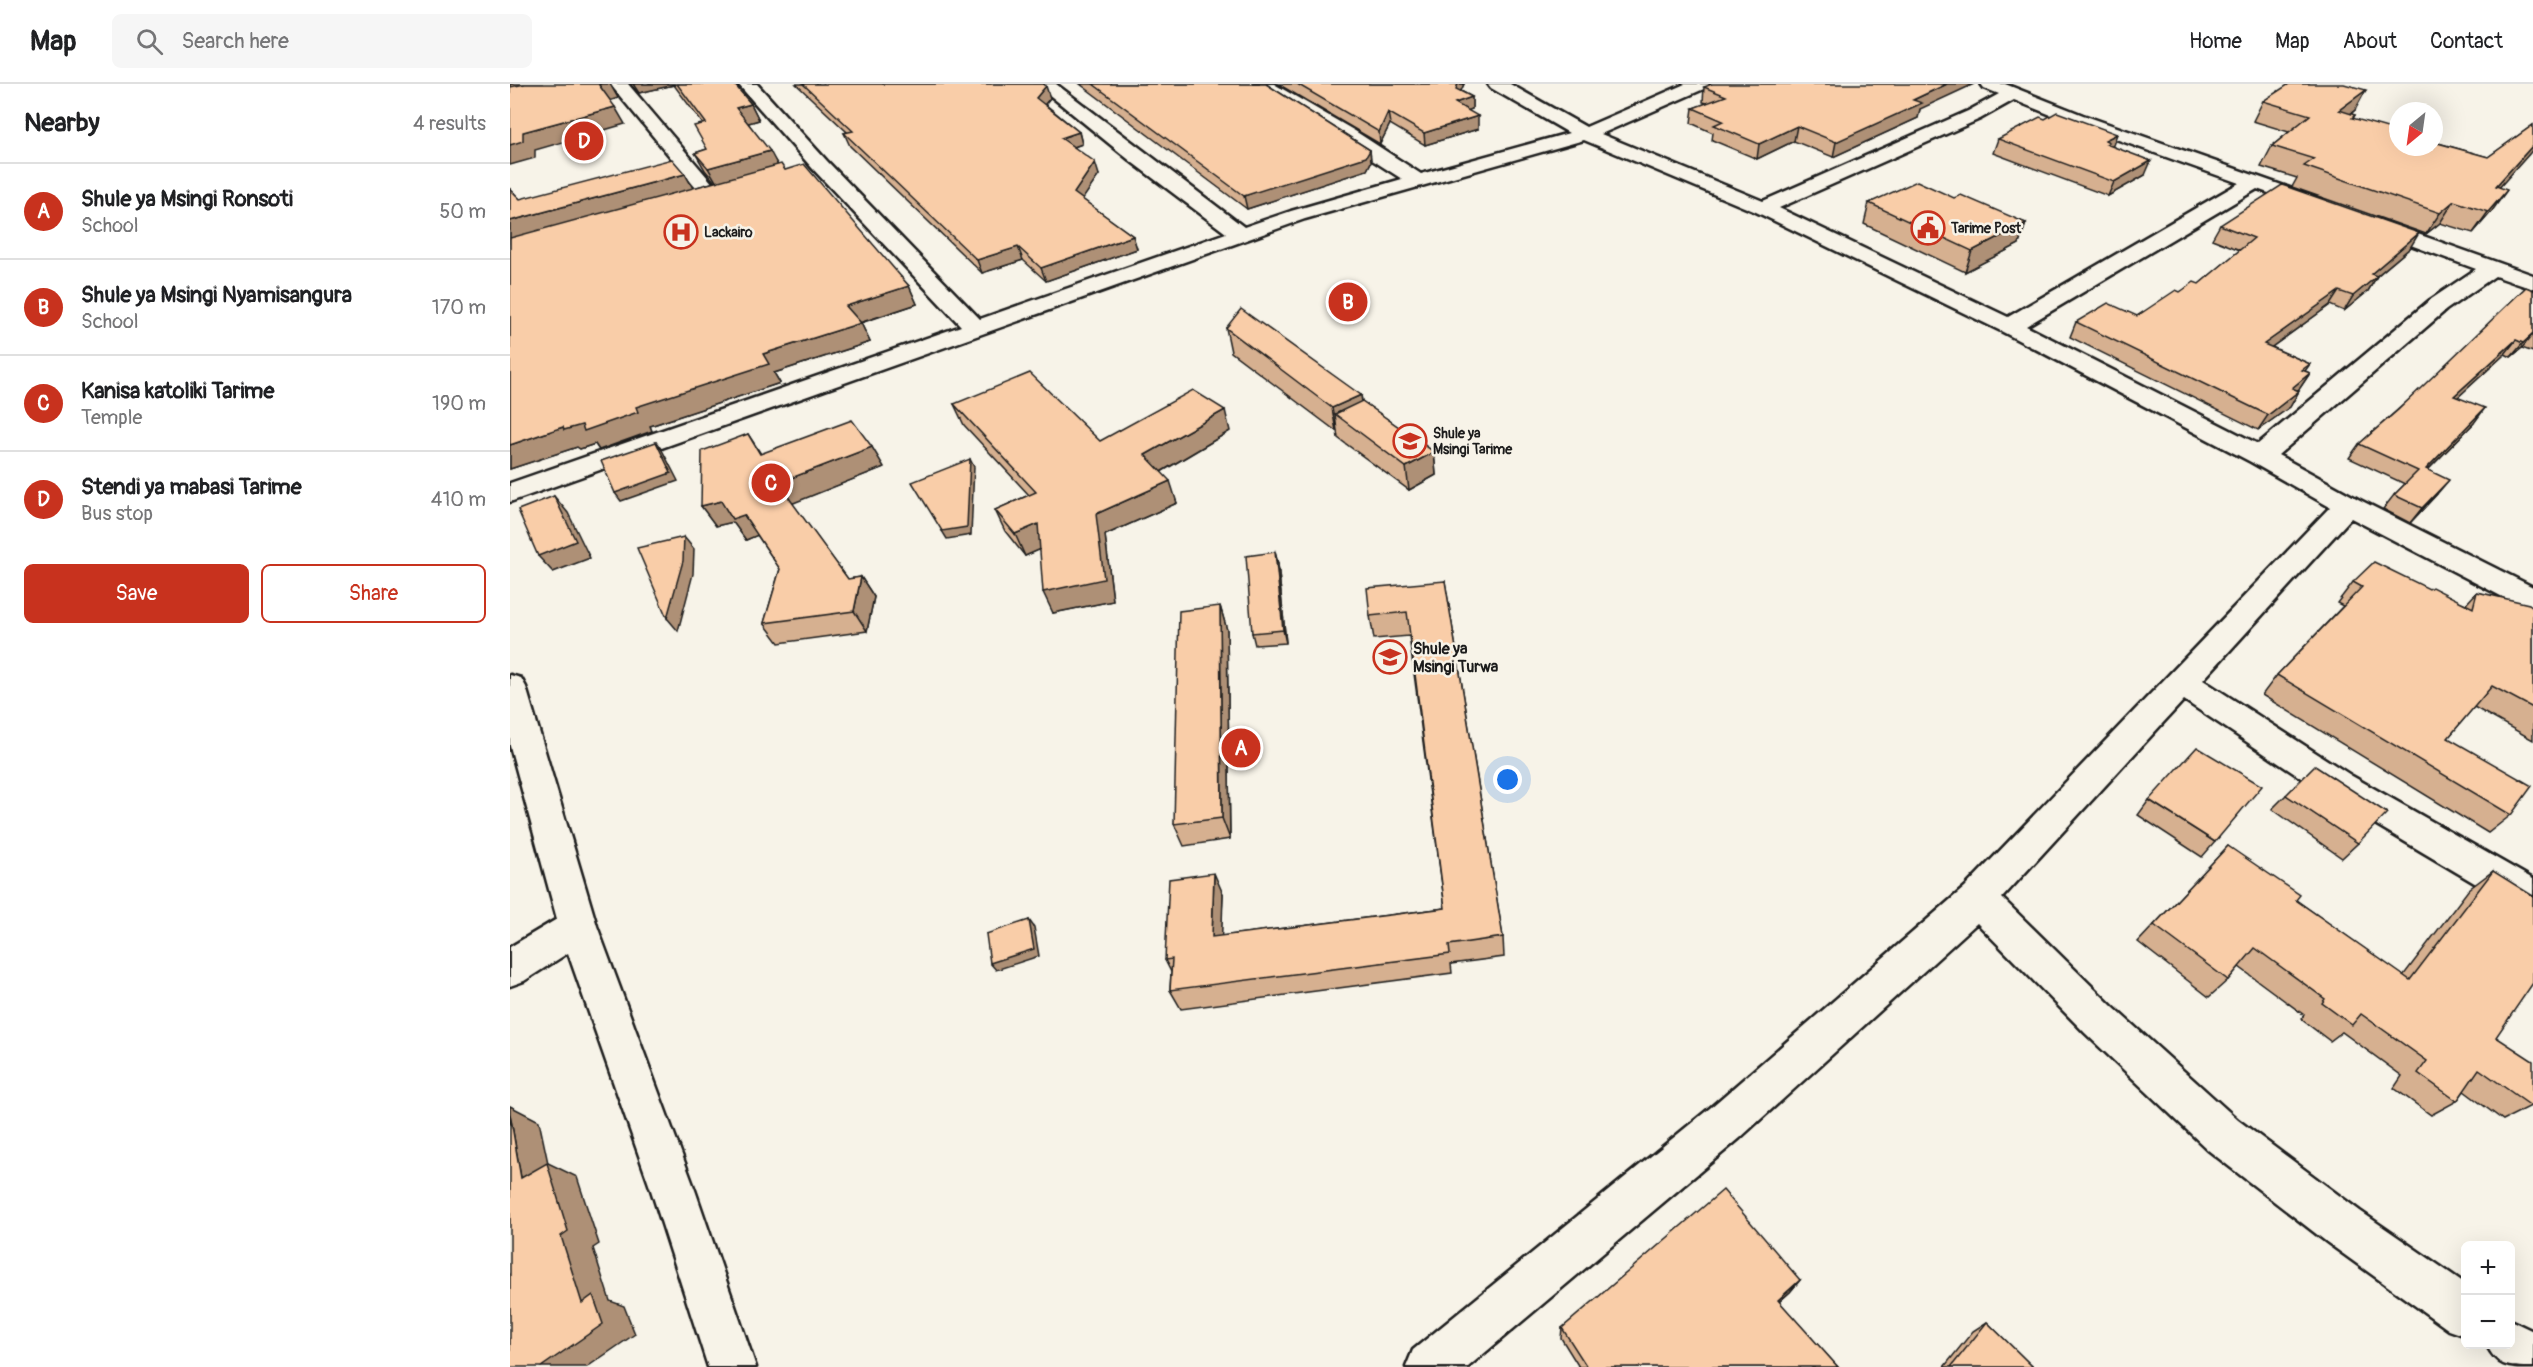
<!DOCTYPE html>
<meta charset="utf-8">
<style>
body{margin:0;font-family:Pangolin,sans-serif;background:#f6f6f6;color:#202124}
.controls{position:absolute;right:18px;bottom:18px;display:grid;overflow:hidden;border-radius:9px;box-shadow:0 6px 24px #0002}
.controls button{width:54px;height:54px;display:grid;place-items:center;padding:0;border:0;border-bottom:2px solid #e0e0e0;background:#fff;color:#202124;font:30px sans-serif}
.compass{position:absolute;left:1879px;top:18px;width:54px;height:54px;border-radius:50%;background:#fff;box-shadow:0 6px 24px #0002;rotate:209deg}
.you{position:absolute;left:998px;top:696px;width:21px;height:21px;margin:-15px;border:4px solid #fff;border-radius:50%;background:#1a73e8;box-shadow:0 0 0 9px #1a73e833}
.badge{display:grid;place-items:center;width:39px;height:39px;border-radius:50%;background:#c8321e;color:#fff;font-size:20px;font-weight:700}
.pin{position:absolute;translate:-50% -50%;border:3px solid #fff;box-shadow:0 2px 6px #0006}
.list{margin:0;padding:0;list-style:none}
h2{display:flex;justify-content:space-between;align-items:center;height:78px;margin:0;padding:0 24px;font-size:26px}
h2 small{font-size:20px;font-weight:400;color:#757577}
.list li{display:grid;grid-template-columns:39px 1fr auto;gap:18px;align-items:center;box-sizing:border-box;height:96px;padding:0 24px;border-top:2px solid #e0e0e0}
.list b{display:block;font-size:22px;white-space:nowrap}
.list p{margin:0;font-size:20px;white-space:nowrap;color:#757577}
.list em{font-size:20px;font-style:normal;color:#757577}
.actions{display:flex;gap:12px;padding:18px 24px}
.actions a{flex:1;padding:14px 0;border:2px solid #c8321e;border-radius:9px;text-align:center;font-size:21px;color:#c8321e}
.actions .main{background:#c8321e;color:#fff}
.icon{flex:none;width:33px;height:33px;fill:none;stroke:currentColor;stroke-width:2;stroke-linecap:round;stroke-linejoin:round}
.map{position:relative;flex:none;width:2023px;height:1283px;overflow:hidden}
header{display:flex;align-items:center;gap:36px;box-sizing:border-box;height:84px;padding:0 30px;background:#fff;border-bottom:2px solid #e0e0e0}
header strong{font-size:28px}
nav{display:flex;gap:33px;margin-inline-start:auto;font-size:21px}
.search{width:420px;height:54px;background:#f6f6f6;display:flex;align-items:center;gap:15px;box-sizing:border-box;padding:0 21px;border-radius:9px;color:#757577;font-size:22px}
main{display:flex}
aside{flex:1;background:#fff}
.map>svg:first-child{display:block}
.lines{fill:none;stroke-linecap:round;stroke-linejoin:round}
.minor-casing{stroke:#1c1c1c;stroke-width:5}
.minor{fill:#f7f3e8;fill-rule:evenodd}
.wall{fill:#d6b090;stroke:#1c1c1c;stroke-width:1.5}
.shaded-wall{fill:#ae9076;stroke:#1c1c1c;stroke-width:1.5}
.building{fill:#f9cda8;stroke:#1c1c1c;stroke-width:1.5}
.labels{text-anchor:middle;stroke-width:5;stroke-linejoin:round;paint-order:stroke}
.far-poi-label{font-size:14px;font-weight:bold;fill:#1c1c1c;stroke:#f7f3e8;text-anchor:start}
.poi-label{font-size:16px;font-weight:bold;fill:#1c1c1c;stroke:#f7f3e8;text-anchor:start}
</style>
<header>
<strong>Map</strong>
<div class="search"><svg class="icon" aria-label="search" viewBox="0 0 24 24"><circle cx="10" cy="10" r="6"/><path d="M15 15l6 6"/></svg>Search here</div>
<nav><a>Home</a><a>Map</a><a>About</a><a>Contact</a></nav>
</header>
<main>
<aside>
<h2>Nearby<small>4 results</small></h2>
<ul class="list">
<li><span class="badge">A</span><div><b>Shule ya Msingi Ronsoti</b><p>School</p></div><em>50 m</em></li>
<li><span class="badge">B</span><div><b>Shule ya Msingi Nyamisangura</b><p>School</p></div><em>170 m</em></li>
<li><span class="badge">C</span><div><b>Kanisa katoliki Tarime</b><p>Temple</p></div><em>190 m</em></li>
<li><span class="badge">D</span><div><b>Stendi ya mabasi Tarime</b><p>Bus stop</p></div><em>410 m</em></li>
</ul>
<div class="actions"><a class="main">Save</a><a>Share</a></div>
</aside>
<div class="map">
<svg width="2023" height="1283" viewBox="0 0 2023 1283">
<rect width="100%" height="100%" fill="#f7f3e8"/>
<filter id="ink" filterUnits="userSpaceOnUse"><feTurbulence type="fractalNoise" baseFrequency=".0167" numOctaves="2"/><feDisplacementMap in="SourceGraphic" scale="12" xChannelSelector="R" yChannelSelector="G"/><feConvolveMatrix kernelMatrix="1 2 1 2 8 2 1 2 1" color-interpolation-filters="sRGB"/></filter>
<g filter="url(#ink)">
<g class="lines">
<!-- minor casing -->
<g class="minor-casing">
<g id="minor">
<polygon points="100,0 118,0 209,107 212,111 209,115 195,115"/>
<path d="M228 0H247L317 77 470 235 716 149 623 79 526 0H546L734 143 781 127 892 95 743 0H764L845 47 911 90 1059 49 981 4 978 0H1000L1076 43 1175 0H1199L1196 4 1091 50 1253 117 1458 27 1489 10 1474 4 1471 0H1495L1573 31 1814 116 1817 120 1814 124 1807 126 1747 105 1516 242 1748 360 1920 216 1966 185 1857 145 1854 141 1857 137 1864 135 1871 137 2023 191V205L1985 192 1936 226 1768 371 1848 415 2023 503V527L2012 523 1841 434 1693 596 1842 692 2023 795V830L2010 826 1818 712 1674 616 1492 814 1603 923 1728 1036 1850 1127 1956 1200V1252L1939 1246 1818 1159 1698 1066 1575 949 1467 839 1230 1054 958 1283H896L903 1266 1200 1024 1455 803 1820 423 1741 378 1491 247 1246 128 1074 56 795 135 0 418V399L451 242 303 85ZM1504 16 1561 39 1729 99 1498 233 1269 124 1470 35Z"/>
<polygon points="0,591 11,594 16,603 87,842 185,1106 246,1283 198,1283 141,1106 58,869 14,897 0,902 0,863 47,835 0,662"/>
<path d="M2000 1236 2023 1247V1283C1996 1283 1988 1283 1976 1260H2000Z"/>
</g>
</g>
<!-- minor -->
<use href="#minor" class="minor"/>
</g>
<!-- wall -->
<g class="wall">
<polygon points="120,0 224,0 241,20 249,36 238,39 268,81 275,86 399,202 407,220 351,239 360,258 264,289 270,299 140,342 142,347 89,366 85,360 70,365 67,363 0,385 0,105 10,115 175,90 183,104 205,98 195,86 185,69 197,65 193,40 164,1 129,9"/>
<polygon points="286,0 533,0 540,14 535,20 569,48 572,60 564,63 589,91 572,115 623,152 627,165 536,197 513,176 472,189 340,62 334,49 337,48"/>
<polygon points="570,0 756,0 860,66 861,78 857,86 737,125"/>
<polygon points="768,0 954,0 951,7 962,13 962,25 958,26 968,45 915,61 880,40 870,60"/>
<polygon points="1194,3 1410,25 1408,34 1323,73 1284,57 1247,75 1202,56 1203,49 1181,39 1183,24 1197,19 1193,18"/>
<polygon points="1753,17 1845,26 1841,30 1845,31 1843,35 1978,73 2023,41 2023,65 1989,103 1982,127 1963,149 1930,139 1916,150 1782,103 1787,94 1751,83 1762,62 1779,48 1743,37"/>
<polygon points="1488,55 1602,62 1635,91 1598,112 1483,69"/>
<polygon points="1444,114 1516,139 1509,160 1455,188 1354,140 1359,119"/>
<polygon points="1710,141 1900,164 1867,192 1858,207 1834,227 1820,221 1762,263 1800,280 1795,287 1800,289 1790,304 1787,306 1789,307 1780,323 1748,346 1560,253 1566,238 1627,232 1670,208 1689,200 1730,166 1702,155"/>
<polygon points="2023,206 2023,268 2012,264 2001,273 1995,270 1948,313 1964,339 1918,386 1927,410 1900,439 1873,425 1884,411 1895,400 1839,374 1849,360"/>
<polygon points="716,244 851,311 852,317 924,368 926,391 899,406 828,354 827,347 826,347 721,268"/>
<polygon points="444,320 590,357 720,347 651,388 667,419 595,451 603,517 543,529 530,465 515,472 495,447 485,426 519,411 454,341"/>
<polygon points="238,350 251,370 374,383 282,419 338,495 351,493 364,513 357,547 269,559 254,539 270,485 247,451 236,456 223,438 206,442 191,422"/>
<polygon points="765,468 768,480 776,559 745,561 742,549"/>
<polygon points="935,497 993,853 994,873 941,880 942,889 671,925 660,906 661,888 655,876 713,810 711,852 935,824 899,552 864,555 860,532"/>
<polygon points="1843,498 1919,505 1956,520 1967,508 2023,523 2023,656 1964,623 1938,654 2001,731 1978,749 1752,611 1767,591 1833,522 1827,519"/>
<polygon points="710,522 717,546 720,755 674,762 664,740"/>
<polygon points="1776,711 1848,759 1832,774 1762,725"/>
<polygon points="1639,716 1705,758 1692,773 1628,731"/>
<polygon points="1718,762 1786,816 1893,892 1959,805 1983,787 1986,953 2021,1022 1993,1036 1954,1007 1947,1017 1921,1031 1884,1004 1892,992 1832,948 1820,957 1791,935 1794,931 1729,883 1718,896 1699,913 1628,858"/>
<polygon points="1290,1196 1280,1208 1269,1218 1328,1283 1069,1283 1051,1254 1052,1244"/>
<polygon points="1477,1238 1523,1283 1434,1283 1463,1247"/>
</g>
<!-- shaded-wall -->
<g class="shaded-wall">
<polygon points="0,0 33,0 0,8"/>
<polygon points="90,0 100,0 108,14 99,17 89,1"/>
<polygon points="123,0 164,0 164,1 129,9"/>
<polygon points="948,0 954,0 946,17 946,5"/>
<polygon points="1437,0 1464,0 1410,25 1408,34 1323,73 1326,58 1403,16"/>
<polygon points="536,2 540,14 530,26 526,14"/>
<polygon points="1856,6 1845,26 1818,47 1829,26"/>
<polygon points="962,13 962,25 946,31 945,19"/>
<polygon points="241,20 249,36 235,40 226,24"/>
<polygon points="105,23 115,40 25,66 25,74 0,81 0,61 13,48"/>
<polygon points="878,28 880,40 870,60 869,48"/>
<polygon points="968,32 968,45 915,61 914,49"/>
<polygon points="1287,42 1284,57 1247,75 1249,60"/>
<polygon points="569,48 572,60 555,66 551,54"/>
<polygon points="1607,50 1602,64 1596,67 1595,56"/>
<polygon points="2023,61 2023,65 2020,69 1971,124 1986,102"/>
<polygon points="860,66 861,78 857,86 737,125 734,112"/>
<polygon points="260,67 269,84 208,101 198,84"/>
<polygon points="1641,77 1635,91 1598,112 1604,98"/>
<polygon points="585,78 589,91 568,122 564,109"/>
<polygon points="175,90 185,108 0,159 0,137"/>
<polygon points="1997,106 1982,127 1963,149 1978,128"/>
<polygon points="1944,117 1930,139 1916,150 1930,129"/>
<polygon points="1516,139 1509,160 1455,188 1462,167"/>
<polygon points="1909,149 1900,164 1852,204 1861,190"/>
<polygon points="623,152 627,165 536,197 531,184"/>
<polygon points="508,163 513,176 472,189 467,176"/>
<polygon points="1867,192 1858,207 1834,227 1843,212"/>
<polygon points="399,202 407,220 346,240 336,222"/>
<polygon points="1829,207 1820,221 1745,275 1754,260"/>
<polygon points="351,239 360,258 264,289 270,299 140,342 142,347 89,366 85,360 70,365 67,363 0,385 0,361 53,343 126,323 253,270"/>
<polygon points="2023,250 2012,264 2001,273 2013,259"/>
<polygon points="2006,256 1995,270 1934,326 1944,312"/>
<polygon points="1800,289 1790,304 1772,319 1782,304"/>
<polygon points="1789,307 1780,323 1748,346 1758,331"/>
<polygon points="851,311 854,335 825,330 827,347 826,347 822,324"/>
<polygon points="1975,324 1964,339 1905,399 1916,385"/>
<polygon points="715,326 720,347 642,393 635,371"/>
<polygon points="146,358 152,366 168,397 111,417 105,409"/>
<polygon points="362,363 374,383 281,420 268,399"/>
<polygon points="924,368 926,391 899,406 896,383"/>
<polygon points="460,375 464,383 461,451 437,455 432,447"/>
<polygon points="1939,396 1927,410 1900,439 1912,424"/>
<polygon points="660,397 667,419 595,451 603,517 543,529 533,508 586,430"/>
<polygon points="44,412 58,429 80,474 43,488 28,472"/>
<polygon points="211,417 234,431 248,451 236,456 223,438 206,442 191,422"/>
<polygon points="528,440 538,462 515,472 505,450"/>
<polygon points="174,453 184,465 183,490 168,547 157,534"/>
<polygon points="765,468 768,480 776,559 773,546"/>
<polygon points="351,493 364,513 357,547 344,527"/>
<polygon points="710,522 717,546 720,755 712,734"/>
<polygon points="704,789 713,810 711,873 702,853"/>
<polygon points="519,836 524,843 529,872 486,886 480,879"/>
<polygon points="0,1022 29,1037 38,1079 67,1093 89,1160 83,1164 100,1217 114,1222 125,1250 77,1283 31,1283 72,1219 11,1094 0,1030"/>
<polygon points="1290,1196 1280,1208 1258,1227 1268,1216"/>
</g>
<!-- building -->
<g class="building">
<polygon points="15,0 90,0 89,1 105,23 13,48 13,57 0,61 0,3"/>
<polygon points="167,0 224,0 241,20 226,24 260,67 198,84 185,69 197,65 184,42 196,39"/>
<polygon points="293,0 533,0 536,2 526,14 569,48 551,54 585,78 564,109 623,152 531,184 508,163 467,176 334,49 343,47"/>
<polygon points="583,0 756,0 860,66 856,73 734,112"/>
<polygon points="787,0 948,0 946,5 962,13 945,19 968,32 914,49 878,28 869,48"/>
<polygon points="1202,0 1437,0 1403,16 1412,19 1326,58 1287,42 1249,60 1204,41 1213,37 1183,24 1216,12 1194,3"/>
<polygon points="1779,0 1834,0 1856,6 1829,26 1845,31 1842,34 1888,47 1888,63 1924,63 1924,58 1978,73 2023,41 2023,61 1986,102 1997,106 1978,128 1944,117 1930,129 1794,82 1804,75 1762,62 1800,31 1753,17"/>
<polygon points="1547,28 1607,50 1595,56 1599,58 1596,60 1641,77 1604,98 1488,55 1530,33 1535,35"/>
<polygon points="162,75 175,90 0,137 0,105 10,115"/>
<polygon points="271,80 275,86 294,80 399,202 336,222 351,239 253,270 259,280 126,323 128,328 74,347 72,341 54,346 53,343 0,361 0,154"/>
<polygon points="1407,97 1444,114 1451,111 1516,139 1462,167 1359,119"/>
<polygon points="1772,101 1909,149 1861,190 1867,192 1843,212 1829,207 1754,260 1800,280 1792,286 1800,289 1782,304 1789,307 1758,331 1566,238 1598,219 1627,232 1666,206 1670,208 1684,198 1689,200 1744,154 1710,141"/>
<polygon points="2016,203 2023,206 2023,250 2013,259 2006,256 1944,312 1975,324 1916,385 1939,396 1912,424 1884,411 1908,387 1849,360 1888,326"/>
<polygon points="731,225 851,311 822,324 716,244"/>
<polygon points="520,289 590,357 683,306 715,326 635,371 660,397 586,430 594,495 533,508 528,440 505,450 485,426 526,408 444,320"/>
<polygon points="852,317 924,368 896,383 825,330"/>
<polygon points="342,336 362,363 268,399 338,495 351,493 344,527 254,539 270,485 234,431 222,435 211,417 191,422 192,367 238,350 250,370"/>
<polygon points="146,358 161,389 105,409 91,377"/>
<polygon points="460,375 457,443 432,447 402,398"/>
<polygon points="44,412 66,457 28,472 8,426"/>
<polygon points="174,453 173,477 157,534 127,464"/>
<polygon points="765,468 773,546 742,549 736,472"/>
<polygon points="1864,478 1919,505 1922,503 1963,524 1967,508 2019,520 2023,523 2023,624 1982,602 1938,654 2022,702 2001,731 1767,591 1852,503 1843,498"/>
<polygon points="935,497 993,853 939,861 940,870 660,906 662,875 655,876 659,795 704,789 702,853 935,824 897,528 860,532 857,504"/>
<polygon points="710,522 712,734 664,740 669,527"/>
<polygon points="1687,663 1752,702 1705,758 1639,716"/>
<polygon points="1805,682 1877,729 1848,759 1776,711"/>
<polygon points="1718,762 1790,811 1786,816 1900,896 1983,787 2023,812 2023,899 1986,953 2023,977 2023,1019 2021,1022 1969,985 1947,1017 1908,989 1917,977 1851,930 1842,941 1812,919 1815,915 1745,864 1718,896 1644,841"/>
<polygon points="519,836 524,865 480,879 476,850"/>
<polygon points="0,1030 11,1094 37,1079 58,1147 51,1152 72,1219 83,1211 93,1240 31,1283 0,1283"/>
<polygon points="1213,1106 1290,1196 1268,1216 1328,1283 1077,1283 1052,1244"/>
<polygon points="1477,1238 1523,1283 1441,1283"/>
</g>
</g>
<!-- icons -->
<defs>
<g id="civic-ring" transform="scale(1.725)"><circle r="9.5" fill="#f7f3e8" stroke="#c8321e" stroke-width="1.5"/><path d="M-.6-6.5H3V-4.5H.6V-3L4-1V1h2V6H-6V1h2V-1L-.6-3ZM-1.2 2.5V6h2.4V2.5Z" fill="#c8321e"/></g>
<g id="hospital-ring" transform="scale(1.725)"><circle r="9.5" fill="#f7f3e8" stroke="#c8321e" stroke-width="1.5"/><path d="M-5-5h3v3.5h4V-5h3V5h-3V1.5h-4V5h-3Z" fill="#c8321e"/></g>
<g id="school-ring" transform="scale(1.725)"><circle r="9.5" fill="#f7f3e8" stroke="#c8321e" stroke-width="1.5"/><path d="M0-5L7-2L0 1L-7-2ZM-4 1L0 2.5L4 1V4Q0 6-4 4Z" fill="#c8321e"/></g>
</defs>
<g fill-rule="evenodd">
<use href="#civic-ring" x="1418" y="144"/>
<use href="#hospital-ring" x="171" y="148"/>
<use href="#school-ring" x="900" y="357"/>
<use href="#school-ring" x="880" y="573"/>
</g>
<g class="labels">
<!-- far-poi labels -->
<g class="far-poi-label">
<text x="1441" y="149">Tarime Post</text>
<text x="194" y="153">Lackairo</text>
<text x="923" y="354">Shule ya<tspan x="923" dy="16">Msingi Tarime</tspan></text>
</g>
<!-- poi labels -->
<g class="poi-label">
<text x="903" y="570">Shule ya<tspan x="903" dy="18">Msingi Turwa</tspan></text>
</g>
</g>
</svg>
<div class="controls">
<button>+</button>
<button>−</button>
</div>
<svg class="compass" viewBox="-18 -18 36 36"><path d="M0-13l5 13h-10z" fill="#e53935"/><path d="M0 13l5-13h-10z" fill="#757577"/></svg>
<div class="you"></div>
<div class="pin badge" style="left:731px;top:664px">A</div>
<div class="pin badge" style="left:838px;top:218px">B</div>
<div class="pin badge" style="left:261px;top:399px">C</div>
<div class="pin badge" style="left:74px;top:57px">D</div>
</div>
</main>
